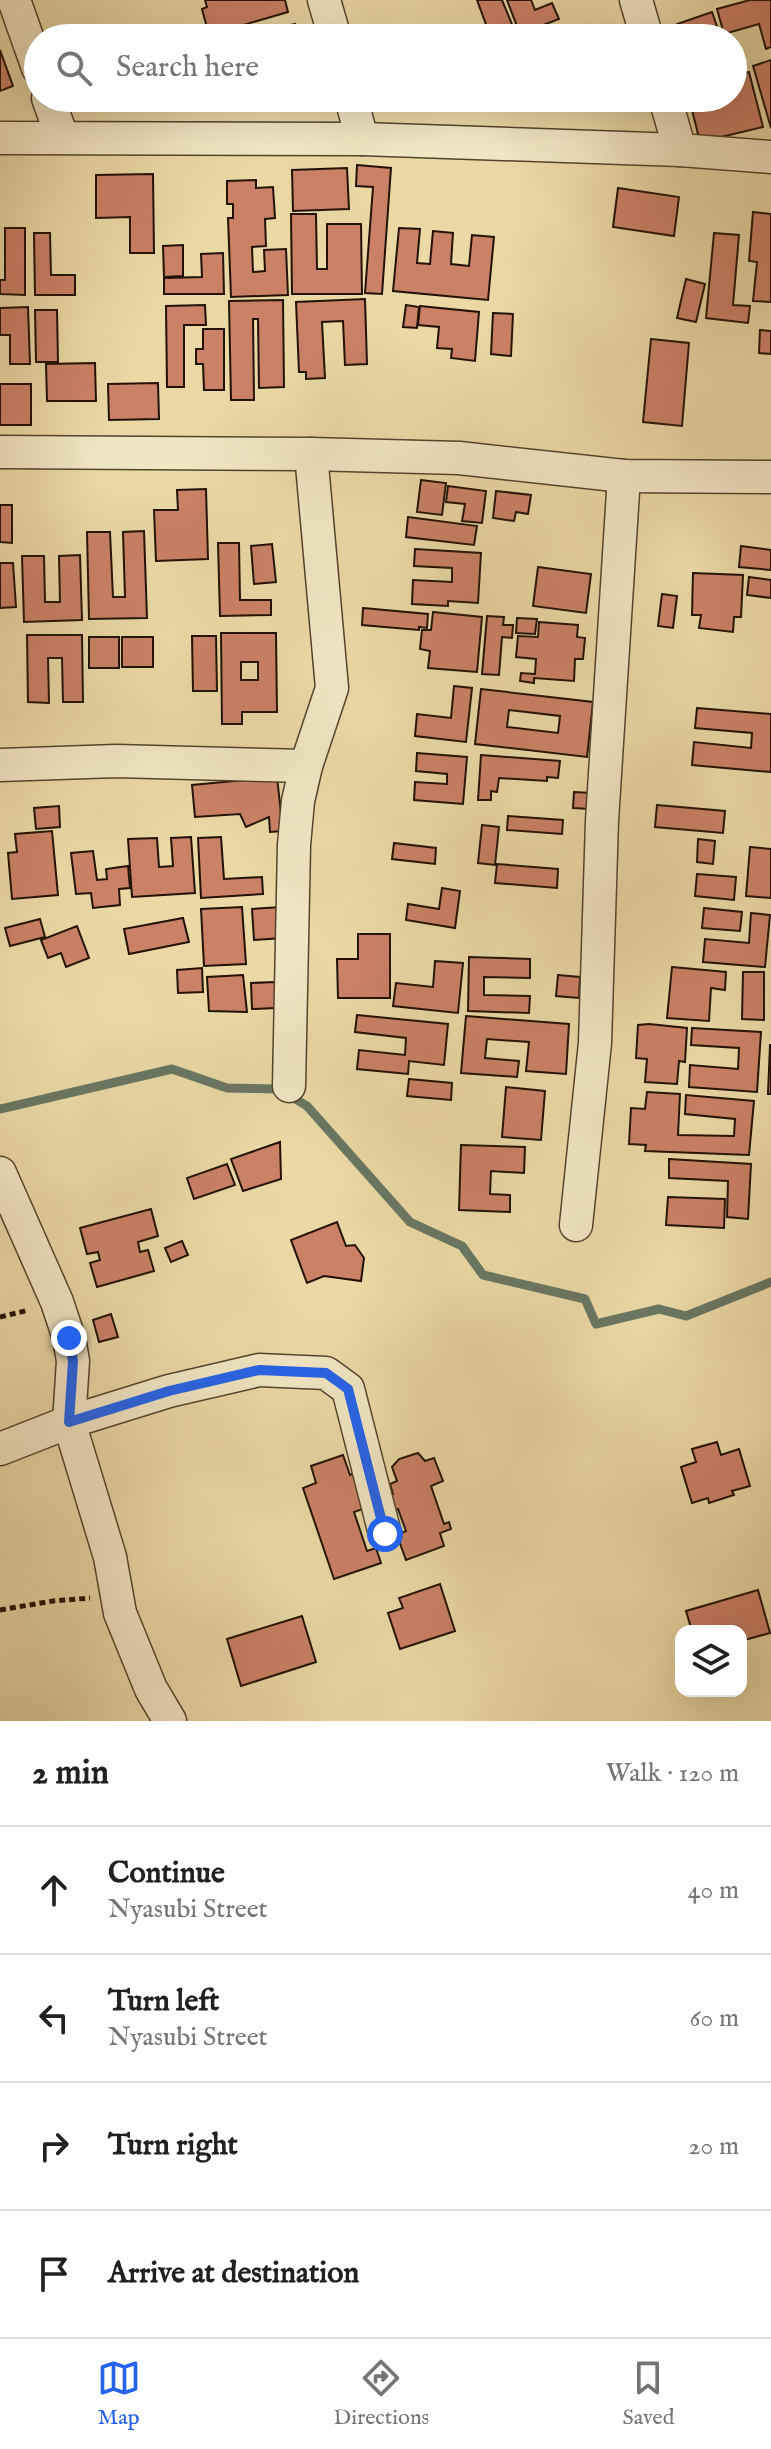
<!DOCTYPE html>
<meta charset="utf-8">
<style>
body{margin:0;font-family:"IM FELL English",serif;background:#f6f6f6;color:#202124}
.controls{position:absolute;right:24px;bottom:24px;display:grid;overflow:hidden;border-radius:16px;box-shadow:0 8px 32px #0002}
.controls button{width:72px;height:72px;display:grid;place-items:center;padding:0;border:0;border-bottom:2px solid #e0e0e0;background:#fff;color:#202124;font:40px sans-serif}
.stop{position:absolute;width:24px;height:24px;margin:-18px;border:6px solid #2563eb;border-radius:50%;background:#fff}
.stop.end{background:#2563eb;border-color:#fff;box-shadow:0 2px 8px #0008}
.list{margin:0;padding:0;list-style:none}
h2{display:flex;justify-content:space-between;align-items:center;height:104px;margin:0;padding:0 32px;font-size:34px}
h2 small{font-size:26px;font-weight:400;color:#757577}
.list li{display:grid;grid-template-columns:52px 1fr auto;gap:24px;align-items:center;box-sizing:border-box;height:128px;padding:0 32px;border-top:2px solid #e0e0e0}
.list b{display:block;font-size:30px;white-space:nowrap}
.list p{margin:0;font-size:26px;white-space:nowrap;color:#757577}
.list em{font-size:26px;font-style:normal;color:#757577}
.icon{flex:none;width:44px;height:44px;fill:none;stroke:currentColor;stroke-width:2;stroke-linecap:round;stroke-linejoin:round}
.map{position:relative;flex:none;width:771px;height:1721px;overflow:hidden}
.search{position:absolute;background:#fff;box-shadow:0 8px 32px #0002;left:24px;right:24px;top:24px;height:88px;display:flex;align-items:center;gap:20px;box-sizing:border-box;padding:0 28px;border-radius:44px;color:#757577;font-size:30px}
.sheet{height:616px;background:#fff}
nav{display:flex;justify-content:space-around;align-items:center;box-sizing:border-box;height:112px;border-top:2px solid #e0e0e0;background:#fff;font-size:22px;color:#757577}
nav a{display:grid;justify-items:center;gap:4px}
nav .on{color:#2563eb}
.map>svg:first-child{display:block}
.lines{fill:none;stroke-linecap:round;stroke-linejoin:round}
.stream{stroke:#697763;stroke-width:9}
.building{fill:#cb8166;stroke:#211205;stroke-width:2;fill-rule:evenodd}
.street-casing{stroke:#53442d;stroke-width:35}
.path{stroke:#211205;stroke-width:5;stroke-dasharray:6 4;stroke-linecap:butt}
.street{stroke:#f1e6c4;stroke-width:32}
.route{stroke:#2563eb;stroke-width:10}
</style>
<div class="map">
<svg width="771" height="1721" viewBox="0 0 771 1721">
<rect width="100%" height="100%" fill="#ead9a5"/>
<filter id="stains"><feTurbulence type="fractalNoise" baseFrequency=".0025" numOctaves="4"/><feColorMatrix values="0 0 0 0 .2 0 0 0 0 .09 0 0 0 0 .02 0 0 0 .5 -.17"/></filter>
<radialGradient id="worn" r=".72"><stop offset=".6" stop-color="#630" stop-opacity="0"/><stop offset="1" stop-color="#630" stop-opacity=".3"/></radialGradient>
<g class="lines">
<!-- stream -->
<polyline class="stream" points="0,1109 172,1069 227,1088 279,1089 307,1106 410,1222 462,1246 483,1275 585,1299 596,1324 659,1309 686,1316 771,1282"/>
</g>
<!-- building -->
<g class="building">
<polygon points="205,0 285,0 288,12 209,35 202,9 207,7"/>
<polygon points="477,0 502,0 516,34 505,38 491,38"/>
<polygon points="507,0 531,0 535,10 552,3 559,19 520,34"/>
<polygon points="750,0 771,0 771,47 766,49 759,24 724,34 717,9"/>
<polygon points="712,12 721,38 682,38 677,24"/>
<polygon points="295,24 298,38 239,38 239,37"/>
<polygon points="0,50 13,86 0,91"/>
<polygon points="771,60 771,128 753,66"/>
<polygon points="749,72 763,127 700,142 689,98 733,98 733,76"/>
<polygon points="98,98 124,98 102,107"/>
<polygon points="357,165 391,168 382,294 365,293 373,187 356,186"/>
<polygon points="347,168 349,209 293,211 292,170"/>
<polygon points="153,174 154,253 130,253 130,217 96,218 96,175"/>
<polygon points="256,180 256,188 273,187 275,218 265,219 266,246 252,247 253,272 265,271 264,250 286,249 288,295 231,297 228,218 233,218 233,204 227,204 227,181"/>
<polygon points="618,188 679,197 674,236 613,227"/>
<polygon points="753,212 771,214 771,302 753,301 757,262 749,261"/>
<polygon points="291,214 316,214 317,269 327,269 327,224 361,224 362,294 292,294"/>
<polygon points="5,228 25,228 25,295 0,294 0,280 5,280"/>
<polygon points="399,228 420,229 417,263 430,264 433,231 453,233 451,264 469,266 472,235 494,237 488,300 393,291"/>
<polygon points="34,233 50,233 51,275 75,275 75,295 35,295"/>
<polygon points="714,233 739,235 733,305 750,306 748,323 706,318"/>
<polygon points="183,245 183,276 164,277 163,246"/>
<polygon points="223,253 224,294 164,294 164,278 202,277 201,254"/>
<polygon points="686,279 705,284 696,322 677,318"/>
<polygon points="365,299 367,364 345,365 343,321 322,322 325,378 306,379 306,372 299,372 296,302"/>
<polygon points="283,300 284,387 259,388 258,319 253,319 254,400 231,400 229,301"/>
<polygon points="205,305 206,325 184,325 184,387 167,387 166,306"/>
<polygon points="406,305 419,307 417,328 403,327"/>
<polygon points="420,306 479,312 475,361 451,358 452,349 437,348 439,327 418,325"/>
<polygon points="28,307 30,364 10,364 10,335 0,335 0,308"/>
<polygon points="35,310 57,310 58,362 36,362"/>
<polygon points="493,313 513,314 511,356 491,354"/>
<polygon points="203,329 224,329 224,390 204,390 203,364 196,364 196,349 203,349"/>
<polygon points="760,330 771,331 771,354 759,353"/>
<polygon points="651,339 689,343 682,426 643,422"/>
<polygon points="95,363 96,401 47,401 46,364"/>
<polygon points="158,383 159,419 109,420 108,384"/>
<rect x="0" y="384" width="31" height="41"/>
<polygon points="421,480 446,483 442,515 417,512"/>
<polygon points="448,486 486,491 482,523 462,521 465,504 446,502"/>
<polygon points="206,489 208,559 156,561 154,510 178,510 177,490"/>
<polygon points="496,491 531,495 528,514 516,512 514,521 493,518"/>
<polygon points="0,505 12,505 12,543 0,542"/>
<polygon points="408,517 477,526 474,545 406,537"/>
<polygon points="144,531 147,618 89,619 87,532 110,532 113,597 125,597 123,532"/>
<polygon points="218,543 239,543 240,600 271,600 271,615 220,616"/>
<polygon points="272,544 276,582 254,584 251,546"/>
<polygon points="741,546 771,550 771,570 739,567"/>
<polygon points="415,549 481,553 478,603 448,601 448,606 412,604 413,580 452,582 452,568 414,566"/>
<polygon points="80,555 82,620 24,622 22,556 44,556 45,602 60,602 59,556"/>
<polygon points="0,563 13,563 16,607 0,608"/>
<polygon points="538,567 591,574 586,613 533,606"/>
<polygon points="693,573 743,575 741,617 734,617 733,632 699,628 701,615 692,615"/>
<polygon points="749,577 771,580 771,598 747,595"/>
<polygon points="662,594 677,596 673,628 658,626"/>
<polygon points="363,608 428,614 427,628 419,627 419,630 362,625"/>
<polygon points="433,612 482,617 477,672 428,668 430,651 420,649 422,630 431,630"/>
<polygon points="487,616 504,617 503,625 513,625 512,638 502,637 499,675 482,674"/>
<polygon points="517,618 537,619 535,634 516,633"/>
<polygon points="539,622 578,625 577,637 585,638 583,659 575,659 574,681 534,678 534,683 520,681 521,673 535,674 536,659 516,657 518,636 538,637"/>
<path d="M221 633H276L277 712H242V724H222ZM241 662H258V680H241Z"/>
<polygon points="27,635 82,635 83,702 63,702 62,658 48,658 49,703 28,702"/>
<polygon points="192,636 216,636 217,691 193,691"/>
<rect x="89" y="637" width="30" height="31"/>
<rect x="122" y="637" width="31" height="30"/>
<polygon points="454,686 472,688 466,742 415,736 417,714 451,718"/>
<path d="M481 689 593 702 587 757 475 744ZM509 710 560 716 558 733 507 727Z"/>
<polygon points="697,708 771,714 771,772 692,765 694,742 751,748 752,733 695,728"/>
<polygon points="417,753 467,757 463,804 414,800 415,782 447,784 447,774 416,771"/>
<polygon points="481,755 560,761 558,778 547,777 547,781 499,778 497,792 491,791 491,800 478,800"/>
<polygon points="277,777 283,831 270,832 269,817 246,827 240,814 195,817 192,785"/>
<polygon points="574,792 591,793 590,809 573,808"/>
<polygon points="657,805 725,811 723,833 655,827"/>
<polygon points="59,806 60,827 36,829 34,808"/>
<polygon points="508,816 563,820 562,834 507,830"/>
<polygon points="482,825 499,827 495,865 478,863"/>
<polygon points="52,831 58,895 12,899 8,853 17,852 15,834"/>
<polygon points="191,837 195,893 132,897 128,839 157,838 159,867 173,866 171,838"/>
<polygon points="221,837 224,879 262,877 263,894 201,898 198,838"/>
<polygon points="698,839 715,841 713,864 697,862"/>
<polygon points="394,843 436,848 435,864 392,859"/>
<polygon points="750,847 771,849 771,898 746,896"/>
<polygon points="93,851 97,880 107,879 106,869 128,866 130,888 119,889 120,905 93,908 91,893 76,894 71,853"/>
<polygon points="497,864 558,869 557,888 495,883"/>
<polygon points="697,874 736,877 734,900 695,896"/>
<polygon points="442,888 460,891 455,928 406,920 408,904 439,909"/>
<polygon points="242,907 246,964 204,966 201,909"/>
<polygon points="281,907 283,938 254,940 252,909"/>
<polygon points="704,908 742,912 740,931 702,928"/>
<polygon points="751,913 770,915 765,967 703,962 705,939 749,943"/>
<polygon points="183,918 189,942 129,954 124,929"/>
<polygon points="40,919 45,937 10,946 5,928"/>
<polygon points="77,926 89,958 66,967 61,953 48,958 41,940"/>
<polygon points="358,934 390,934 390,998 338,998 337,959 358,959"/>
<polygon points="469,957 530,959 530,978 484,977 484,995 530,996 529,1013 468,1011"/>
<polygon points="435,961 463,963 458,1013 393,1006 396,983 433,987"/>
<polygon points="672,967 726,972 725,990 711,988 709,1021 667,1018"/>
<polygon points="202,968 203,992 178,993 177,970"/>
<polygon points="743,972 764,972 764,1020 742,1019"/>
<polygon points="243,975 247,1012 209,1011 207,977"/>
<polygon points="558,975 580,977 579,998 556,996"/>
<polygon points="275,982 276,1008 252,1009 251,983"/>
<polygon points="357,1015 448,1024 444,1065 409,1061 408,1074 357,1069 359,1050 405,1055 406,1038 355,1032"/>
<polygon points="466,1016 569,1024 566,1074 526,1071 529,1042 487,1039 485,1058 519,1061 517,1077 461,1073"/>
<polygon points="649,1024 687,1028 685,1062 679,1061 677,1084 645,1082 647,1059 636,1058 638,1025"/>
<polygon points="692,1028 761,1032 757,1092 689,1087 690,1065 738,1069 739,1048 691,1045"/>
<polygon points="770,1045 771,1045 771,1094 768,1094"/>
<polygon points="409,1079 452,1083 451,1100 407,1096"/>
<polygon points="506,1087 545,1091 541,1140 502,1137"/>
<polygon points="647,1092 680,1094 678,1135 734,1136 735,1119 685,1114 686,1095 754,1101 749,1155 645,1151 646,1145 629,1144 631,1108 645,1109"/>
<polygon points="280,1142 281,1179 243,1191 231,1159"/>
<polygon points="461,1145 525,1147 524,1173 491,1171 490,1194 510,1195 510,1212 459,1210"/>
<polygon points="669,1159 751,1164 748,1219 727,1217 728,1181 669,1178"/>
<polygon points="227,1164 235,1185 194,1199 187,1178"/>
<polygon points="668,1197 725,1199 724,1228 666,1225"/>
<polygon points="151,1209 158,1236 138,1242 140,1252 148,1250 154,1271 97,1287 90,1263 100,1260 98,1252 87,1254 80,1228"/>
<polygon points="337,1222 346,1246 355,1245 364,1258 361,1281 324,1276 307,1283 291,1240"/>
<polygon points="182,1241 188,1255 171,1262 165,1248"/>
<polygon points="111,1314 118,1337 99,1342 93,1320"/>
<polygon points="717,1442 721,1455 739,1449 750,1486 732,1491 734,1495 709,1503 708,1498 692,1503 681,1467 696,1462 692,1449"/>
<polygon points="418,1453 425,1461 434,1458 443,1481 431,1486 444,1524 449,1522 451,1529 440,1533 444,1546 406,1560 397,1535 406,1531 398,1509 389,1513 384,1497 393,1494 390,1484 397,1481 392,1467 399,1459"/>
<polygon points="343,1455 350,1475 359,1471 371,1506 354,1512 367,1551 376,1548 381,1563 334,1579 303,1488 316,1483 311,1466"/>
<polygon points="440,1584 455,1631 400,1649 388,1613 403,1608 399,1598"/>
<polygon points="758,1590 770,1633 741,1641 741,1631 692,1631 686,1611"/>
<polygon points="302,1616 316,1662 241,1686 227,1639"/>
</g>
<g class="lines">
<!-- street casing -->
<g class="street-casing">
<g id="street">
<polyline points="14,0 38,68"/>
<polyline points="324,0 335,38"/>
<polyline points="636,0 647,38"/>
<polyline points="48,98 62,137"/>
<polyline points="351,98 362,139"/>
<polyline points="665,98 680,150"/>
<polyline points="0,138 362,139 680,150 771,157"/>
<polyline points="0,452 311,454 459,458 624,476 771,477"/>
<polyline points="0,765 116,761 306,766"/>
<polyline points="289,1086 294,845 298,801 306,766 332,688 311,454"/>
<polyline points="0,1173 57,1302 69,1338 73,1361 69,1422 110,1557 120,1613 151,1689 170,1721"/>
<polyline points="576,1225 595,1043 602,821 624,476"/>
<polyline points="0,1449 69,1422 169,1391 259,1370 326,1373 348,1389 385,1534"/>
</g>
</g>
<!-- path -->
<g class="path">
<polyline points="0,1317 29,1310"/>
<polyline points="0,1610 53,1601 90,1598"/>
</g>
<!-- street -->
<use href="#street" class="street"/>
</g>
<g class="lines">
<!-- route -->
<polyline class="route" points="69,1338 73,1361 69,1422 169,1391 259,1370 326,1373 348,1389 385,1534"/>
</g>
<rect width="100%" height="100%" filter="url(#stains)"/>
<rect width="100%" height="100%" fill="url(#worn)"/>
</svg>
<div class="controls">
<button><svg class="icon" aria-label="layers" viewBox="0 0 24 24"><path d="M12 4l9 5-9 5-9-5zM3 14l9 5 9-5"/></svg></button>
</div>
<div class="stop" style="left:385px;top:1534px"></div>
<div class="stop end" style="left:69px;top:1338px"></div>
<div class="search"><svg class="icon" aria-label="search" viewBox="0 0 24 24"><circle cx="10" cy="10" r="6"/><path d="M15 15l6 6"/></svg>Search here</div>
</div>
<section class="sheet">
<h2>2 min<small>Walk · 120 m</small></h2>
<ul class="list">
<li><svg class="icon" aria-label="ahead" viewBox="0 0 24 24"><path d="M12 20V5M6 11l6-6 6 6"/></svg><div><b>Continue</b><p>Nyasubi Street</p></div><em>40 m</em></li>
<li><svg class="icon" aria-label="left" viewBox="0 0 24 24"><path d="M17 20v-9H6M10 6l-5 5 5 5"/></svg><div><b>Turn left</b><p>Nyasubi Street</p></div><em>60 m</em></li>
<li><svg class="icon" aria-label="right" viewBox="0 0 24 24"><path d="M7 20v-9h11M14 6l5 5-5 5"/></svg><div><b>Turn right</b></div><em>20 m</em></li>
<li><svg class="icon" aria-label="arrive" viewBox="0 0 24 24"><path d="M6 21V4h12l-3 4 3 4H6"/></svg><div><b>Arrive at destination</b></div></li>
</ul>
</section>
<nav>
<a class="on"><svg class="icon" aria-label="map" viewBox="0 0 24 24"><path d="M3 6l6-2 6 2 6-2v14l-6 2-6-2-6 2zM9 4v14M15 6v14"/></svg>Map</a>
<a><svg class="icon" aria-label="directions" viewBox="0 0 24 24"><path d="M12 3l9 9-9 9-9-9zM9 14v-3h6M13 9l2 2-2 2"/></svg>Directions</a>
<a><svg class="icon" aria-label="saved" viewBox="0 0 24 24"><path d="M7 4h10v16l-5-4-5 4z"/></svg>Saved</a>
</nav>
